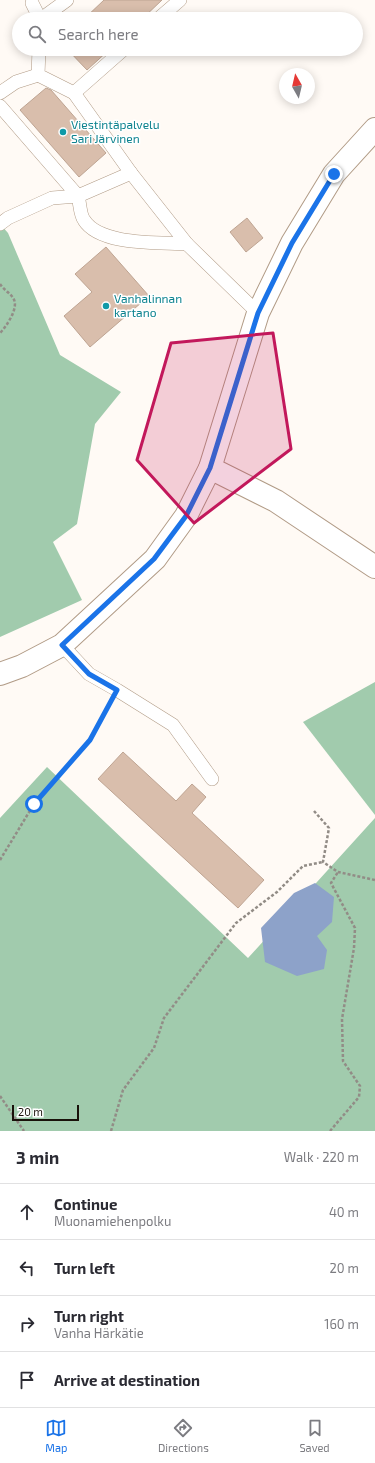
<!DOCTYPE html>
<meta charset="utf-8">
<style>
body{margin:0;font-family:"Exo 2",sans-serif;background:#f7f7f7;color:#2b2b33}
.compass{position:absolute;left:279px;top:68px;width:36px;height:36px;border-radius:50%;background:#fff;box-shadow:0 2px 10px #0003;rotate:352deg}
.scale{position:absolute;left:12px;bottom:10px;width:67px;box-sizing:border-box;padding-left:4px;border:2px solid #19120a;border-top:0;font-size:11px;line-height:14px;white-space:nowrap;color:#19120a;-webkit-text-stroke:3px #fff;paint-order:stroke}
.stop{position:absolute;width:12px;height:12px;margin:-9px;border:3px solid #1a73e8;border-radius:50%;background:#fff}
.stop.end{background:#1a73e8;border-color:#fff;box-shadow:0 1px 4px #0008}
.list{margin:0;padding:0;list-style:none}
h2{display:flex;justify-content:space-between;align-items:center;height:52px;margin:0;padding:0 16px;font-size:17px}
h2 small{font-size:13px;font-weight:400;color:#7c7c81}
.list li{display:grid;grid-template-columns:26px 1fr auto;gap:12px;align-items:center;box-sizing:border-box;height:56px;padding:0 16px;border-top:1px solid #e1e1e2}
.list b{display:block;font-size:15px;white-space:nowrap}
.list p{margin:0;font-size:13px;white-space:nowrap;color:#7c7c81}
.list em{font-size:13px;font-style:normal;color:#7c7c81}
.icon{flex:none;width:22px;height:22px;fill:none;stroke:currentColor;stroke-width:2;stroke-linecap:round;stroke-linejoin:round}
.map{position:relative;flex:none;width:375px;height:1131px;overflow:hidden}
.search{position:absolute;background:#fff;box-shadow:0 2px 10px #0003;left:12px;right:12px;top:12px;height:44px;display:flex;align-items:center;gap:10px;box-sizing:border-box;padding:0 14px;border-radius:22px;color:#7c7c81;font-size:15px}
.sheet{height:276px;background:#fff}
nav{display:flex;justify-content:space-around;align-items:center;box-sizing:border-box;height:56px;border-top:1px solid #e1e1e2;background:#fff;font-size:11px;color:#7c7c81}
nav a{display:grid;justify-items:center;gap:2px}
nav .on{color:#1a73e8}
.map>svg:first-child{display:block}
.forest{fill:#a1cbad}
.water{fill:#8da2c9}
.building{fill:#d9beac;stroke:#bea492}
.lines{fill:none;stroke-linecap:round;stroke-linejoin:round}
.service-casing{stroke:#b19b86;stroke-width:14}
.minor-casing{stroke:#b19b86;stroke-width:24}
.tertiary-casing{stroke:#b19b86;stroke-width:24}
.path{stroke:#928c86;stroke-width:2.5;stroke-dasharray:3 2;stroke-linecap:butt}
.service{stroke:#fff;stroke-width:13}
.minor{stroke:#fff;stroke-width:22}
.tertiary{stroke:#fff;stroke-width:22}
.route{stroke:#1a73e8;stroke-width:5}
.marked{fill:#c2185b;fill-opacity:0.2;stroke:#c2185b;stroke-width:3;stroke-linejoin:round}
.culture-dot{fill:#0f9aa8;stroke:#fff;stroke-width:1.5}
.labels{text-anchor:middle;stroke-width:3;stroke-linejoin:round;paint-order:stroke}
.culture-label{font-size:12px;fill:#0d838f;stroke:#fff;text-anchor:start}
</style>
<div class="map">
<svg width="375" height="1131" viewBox="0 0 375 1131">
<rect width="100%" height="100%" fill="#fffaf5"/>
<!-- forest -->
<g class="forest">
<polygon points="0,224 8,233 60,355 121,392 95,424 77,524 53,542 82,600 0,637"/>
<polygon points="375,682 375,815 303,722"/>
<polygon points="47,767 248,958 375,818 375,1131 0,1131 0,818"/>
</g>
<!-- water -->
<polygon class="water" points="315,883 334,897 332,922 317,936 327,950 324,969 297,976 265,962 261,928 294,893"/>
<!-- building -->
<g class="building">
<polygon points="104,0 162,0 142,19 84,19"/>
<polygon points="67,49 110,49 87,70"/>
<polygon points="46,88 51,90 106,153 79,177 20,110"/>
<polygon points="247,218 263,238 246,252 230,232"/>
<polygon points="106,247 149,296 90,347 64,316 92,292 75,274"/>
<polygon points="123,752 176,801 192,784 206,797 192,813 264,880 238,908 98,779"/>
</g>
<g class="lines">
<!-- service casing -->
<g class="service-casing">
<g id="service">
<polyline points="32,3 40,19"/>
<polyline points="41,19 67,0"/>
<polyline points="158,19 180,0"/>
<polyline points="39,49 38,75 74,93 131,173 187,244 258,313"/>
<polyline points="0,93 16,82 38,75"/>
<polyline points="74,93 124,49"/>
<polyline points="0,106 78,196 131,173"/>
<path d="M0 224 8 218 52 198 78 196C80 203 80 215 84 220 100 246 160 242 187 244"/>
<polyline points="62,645 89,674 117,690 173,725 212,779"/>
</g>
</g>
<!-- minor casing -->
<g class="minor-casing">
<polyline id="minor" points="210,468 276,501 375,567"/>
</g>
<!-- tertiary casing -->
<g class="tertiary-casing">
<polyline id="tertiary" points="0,674 22,666 62,645 155,559 186,516 210,468 258,313 292,243 334,174 375,129"/>
</g>
<!-- path -->
<g class="path">
<path d="M0 284C4 290 10 293 13 298 20 307 6 327 0 333"/>
<polyline points="314,811 329,828 323,862 338,872 375,880"/>
<polyline points="0,860 34,804 90,740 108,706"/>
<polyline points="0,1096 24,1131"/>
<polyline points="111,1131 123,1090 154,1048 164,1018 236,923 277,892 303,866 323,862"/>
<polyline points="330,1131 359,1097 360,1086 343,1061 342,1019 354,948 355,928 331,883 338,872"/>
</g>
<!-- service -->
<use href="#service" class="service"/>
<!-- minor -->
<use href="#minor" class="minor"/>
<!-- tertiary -->
<use href="#tertiary" class="tertiary"/>
</g>
<g class="lines">
<!-- route -->
<polyline class="route" points="34,804 90,740 117,690 89,674 62,645 154,559 186,516 210,468 258,313 292,243 334,174"/>
</g>
<!-- marked area -->
<path class="marked" d="M273 333 291 449 194 523 137 460 171 343Z"/>
<!-- markers -->
<g class="culture-dot">
<circle cx="63" cy="132" r="4"/>
<circle cx="106" cy="306" r="4"/>
</g>
<g class="labels">
<!-- culture labels -->
<g class="culture-label">
<text x="71" y="129">Viestintäpalvelu<tspan x="71" dy="14">Sari Järvinen</tspan></text>
<text x="114" y="303">Vanhalinnan<tspan x="114" dy="14">kartano</tspan></text>
</g>
</g>
</svg>
<svg class="compass" viewBox="-18 -18 36 36"><path d="M0-13l5 13h-10z" fill="#e53935"/><path d="M0 13l5-13h-10z" fill="#7c7c81"/></svg>
<div class="scale">20 m</div>
<div class="stop" style="left:34px;top:804px"></div>
<div class="stop end" style="left:334px;top:174px"></div>
<div class="search"><svg class="icon" aria-label="search" viewBox="0 0 24 24"><circle cx="10" cy="10" r="6"/><path d="M15 15l6 6"/></svg>Search here</div>
</div>
<section class="sheet">
<h2>3 min<small>Walk · 220 m</small></h2>
<ul class="list">
<li><svg class="icon" aria-label="ahead" viewBox="0 0 24 24"><path d="M12 20V5M6 11l6-6 6 6"/></svg><div><b>Continue</b><p>Muonamiehenpolku</p></div><em>40 m</em></li>
<li><svg class="icon" aria-label="left" viewBox="0 0 24 24"><path d="M17 20v-9H6M10 6l-5 5 5 5"/></svg><div><b>Turn left</b></div><em>20 m</em></li>
<li><svg class="icon" aria-label="right" viewBox="0 0 24 24"><path d="M7 20v-9h11M14 6l5 5-5 5"/></svg><div><b>Turn right</b><p>Vanha Härkätie</p></div><em>160 m</em></li>
<li><svg class="icon" aria-label="arrive" viewBox="0 0 24 24"><path d="M6 21V4h12l-3 4 3 4H6"/></svg><div><b>Arrive at destination</b></div></li>
</ul>
</section>
<nav>
<a class="on"><svg class="icon" aria-label="map" viewBox="0 0 24 24"><path d="M3 6l6-2 6 2 6-2v14l-6 2-6-2-6 2zM9 4v14M15 6v14"/></svg>Map</a>
<a><svg class="icon" aria-label="directions" viewBox="0 0 24 24"><path d="M12 3l9 9-9 9-9-9zM9 14v-3h6M13 9l2 2-2 2"/></svg>Directions</a>
<a><svg class="icon" aria-label="saved" viewBox="0 0 24 24"><path d="M7 4h10v16l-5-4-5 4z"/></svg>Saved</a>
</nav>
